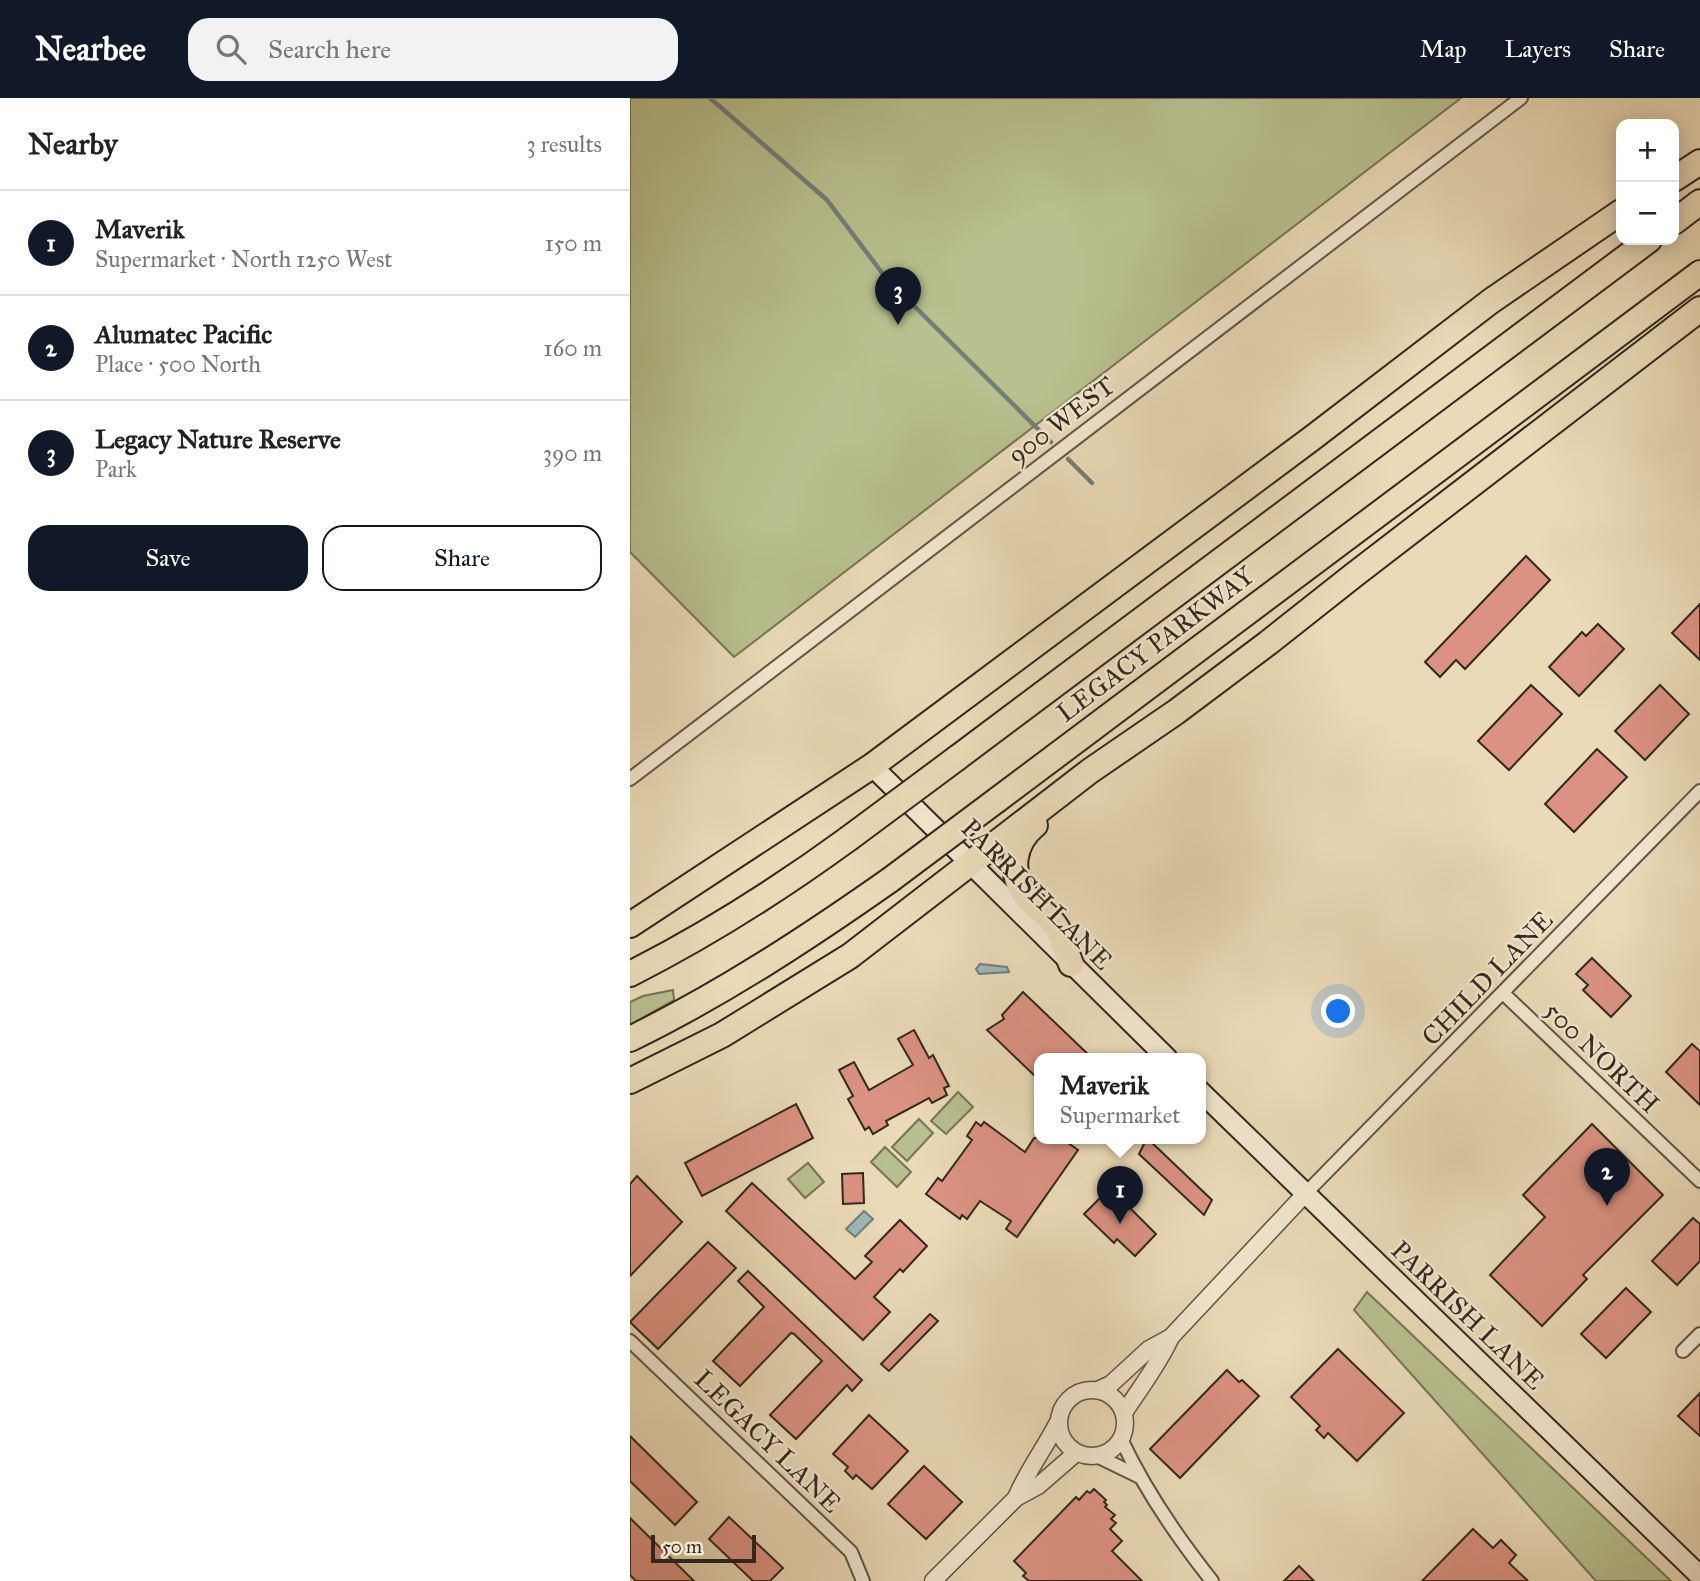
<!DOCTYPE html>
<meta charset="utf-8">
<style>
body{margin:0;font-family:"IM FELL Great Primer",serif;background:#f2f2f2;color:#222}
.controls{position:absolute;right:21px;top:21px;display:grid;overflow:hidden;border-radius:14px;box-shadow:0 4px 18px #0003}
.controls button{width:63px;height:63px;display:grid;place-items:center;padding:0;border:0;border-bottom:2px solid #e0e0e0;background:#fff;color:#222;font:35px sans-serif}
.scale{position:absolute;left:21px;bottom:18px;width:105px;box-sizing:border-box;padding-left:7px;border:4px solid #32281f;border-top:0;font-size:19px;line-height:24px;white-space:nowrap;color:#32281f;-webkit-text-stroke:5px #f1e7d0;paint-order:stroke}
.you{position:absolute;left:709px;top:914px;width:24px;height:24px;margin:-18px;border:5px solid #fff;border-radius:50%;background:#1a73e8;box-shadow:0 0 0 10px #1a73e833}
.badge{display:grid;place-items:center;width:46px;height:46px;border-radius:50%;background:#111827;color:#fff;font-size:23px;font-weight:700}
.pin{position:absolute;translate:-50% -58px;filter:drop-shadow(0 2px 4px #0008)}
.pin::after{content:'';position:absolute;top:37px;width:24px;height:21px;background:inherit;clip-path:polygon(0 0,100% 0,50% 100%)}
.popup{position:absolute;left:404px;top:955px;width:172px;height:91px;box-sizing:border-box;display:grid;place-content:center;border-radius:14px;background:#fff;filter:drop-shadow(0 2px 5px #0005);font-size:23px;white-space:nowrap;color:#767676}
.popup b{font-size:26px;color:#222}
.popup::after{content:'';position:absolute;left:50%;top:100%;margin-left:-14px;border:14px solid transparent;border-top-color:#fff}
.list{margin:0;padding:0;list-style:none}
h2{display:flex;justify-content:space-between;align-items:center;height:91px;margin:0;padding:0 28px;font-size:30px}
h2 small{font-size:23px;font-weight:400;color:#767676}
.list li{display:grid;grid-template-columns:46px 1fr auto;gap:21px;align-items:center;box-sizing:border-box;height:105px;padding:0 28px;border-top:2px solid #e0e0e0}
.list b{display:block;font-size:26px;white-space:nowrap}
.list p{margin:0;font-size:23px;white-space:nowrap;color:#767676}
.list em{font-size:23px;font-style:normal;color:#767676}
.actions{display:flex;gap:14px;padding:21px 28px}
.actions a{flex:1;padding:16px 0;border:2px solid #111827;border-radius:21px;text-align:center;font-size:24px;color:#111827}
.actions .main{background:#111827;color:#fff}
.icon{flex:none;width:38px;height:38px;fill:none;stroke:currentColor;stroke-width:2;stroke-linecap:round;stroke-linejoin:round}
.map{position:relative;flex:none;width:1070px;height:1483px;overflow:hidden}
header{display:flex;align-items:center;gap:42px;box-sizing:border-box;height:98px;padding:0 35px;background:#111827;color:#fff}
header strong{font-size:33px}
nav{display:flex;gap:38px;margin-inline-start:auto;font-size:24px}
.search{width:490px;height:63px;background:#f2f2f2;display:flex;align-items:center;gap:18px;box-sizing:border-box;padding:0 24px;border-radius:21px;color:#767676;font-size:26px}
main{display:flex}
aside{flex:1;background:#fff}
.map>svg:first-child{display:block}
.green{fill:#b7c08e;stroke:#747456;stroke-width:2}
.water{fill:#9db8b9;stroke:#727e7b;stroke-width:2}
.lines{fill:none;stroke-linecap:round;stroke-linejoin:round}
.stream{stroke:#727e7b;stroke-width:4.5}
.building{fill:#db9282;stroke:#32281f;stroke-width:2}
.minor-casing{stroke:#605445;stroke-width:16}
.tertiary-casing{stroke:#605445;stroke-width:19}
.secondary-casing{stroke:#32281f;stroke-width:23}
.motorway-casing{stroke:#32281f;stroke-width:28}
.minor{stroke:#f1e7d0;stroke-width:12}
.tertiary{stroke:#f1e7d0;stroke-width:16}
.secondary{stroke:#f1e7d0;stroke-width:19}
.motorway{stroke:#eadab7;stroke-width:24}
.motorway-bridge-casing{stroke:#32281f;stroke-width:28;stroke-linecap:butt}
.motorway-bridge{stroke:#eadab7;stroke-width:24}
.labels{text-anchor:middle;stroke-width:5;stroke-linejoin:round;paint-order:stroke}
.street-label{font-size:26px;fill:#32281f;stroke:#f1e7d0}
</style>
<header>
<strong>Nearbee</strong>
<div class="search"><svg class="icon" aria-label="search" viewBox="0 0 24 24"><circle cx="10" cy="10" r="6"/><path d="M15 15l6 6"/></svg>Search here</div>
<nav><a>Map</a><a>Layers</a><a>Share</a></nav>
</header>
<main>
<aside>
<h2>Nearby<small>3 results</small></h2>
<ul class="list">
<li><span class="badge">1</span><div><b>Maverik</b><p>Supermarket · North 1250 West</p></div><em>150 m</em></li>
<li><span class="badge">2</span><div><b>Alumatec Pacific</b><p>Place · 500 North</p></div><em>160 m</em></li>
<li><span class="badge">3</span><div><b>Legacy Nature Reserve</b><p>Park</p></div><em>390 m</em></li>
</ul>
<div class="actions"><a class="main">Save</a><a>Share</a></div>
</aside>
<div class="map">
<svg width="1070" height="1483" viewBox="0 0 1070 1483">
<rect width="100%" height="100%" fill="#eadab7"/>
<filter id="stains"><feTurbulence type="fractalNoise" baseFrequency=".00286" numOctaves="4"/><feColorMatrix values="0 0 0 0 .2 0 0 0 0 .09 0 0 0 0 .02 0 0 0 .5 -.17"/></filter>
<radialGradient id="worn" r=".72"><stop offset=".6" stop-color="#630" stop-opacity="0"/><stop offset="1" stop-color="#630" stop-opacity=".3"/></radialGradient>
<!-- green -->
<g class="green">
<polygon points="0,0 831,0 104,559 0,454"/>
<polygon points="43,892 44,902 0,927 0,904 13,898"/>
<polygon points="328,994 343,1009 316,1036 301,1023"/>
<polygon points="289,1021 303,1035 277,1063 262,1049"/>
<polygon points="255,1049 281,1074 267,1089 241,1064"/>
<polygon points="178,1065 194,1084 175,1100 158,1081"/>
<polygon points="737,1194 1041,1483 966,1483 724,1212"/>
</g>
<!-- water -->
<g class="water">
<polygon points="350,866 377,869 379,874 349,876 346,871"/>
<polygon points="234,1113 243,1121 225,1139 216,1131"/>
</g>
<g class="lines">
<!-- stream -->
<g class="stream">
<polyline points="80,0 197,102 256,180 421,344"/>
<polyline points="438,361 462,385"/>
</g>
</g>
<!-- building -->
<g class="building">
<polygon points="896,458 920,482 835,571 826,562 810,579 795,564"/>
<polygon points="1070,506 1070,562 1042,535"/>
<polygon points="968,526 994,551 949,598 919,569 952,534 956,538"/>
<polygon points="901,587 932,616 879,672 848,643"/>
<polygon points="1030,587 1059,616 1015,662 985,633"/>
<polygon points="967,651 997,679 944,734 915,706"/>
<polygon points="962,860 1001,898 981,919 953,892 958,887 946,876"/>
<polygon points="393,894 462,960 410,960 410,983 357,932 374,921 372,917"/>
<polygon points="284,932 299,960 303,957 308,967 319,988 314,990 317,997 302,1005 299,1000 256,1023 258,1027 243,1036 239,1029 235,1032 218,1001 223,998 209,972 224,964 239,992 283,967 268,941"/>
<polygon points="1062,946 1070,953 1070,1007 1036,974"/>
<polygon points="166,1006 183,1040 72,1098 55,1065"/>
<polygon points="346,1024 351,1028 354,1024 395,1054 404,1040 431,1040 448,1052 387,1139 376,1131 381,1123 350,1103 337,1121 332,1117 330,1121 296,1096 308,1080 312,1083 342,1042 337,1038"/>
<polygon points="962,1026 1033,1097 953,1177 957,1181 912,1228 860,1177 915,1119 893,1097"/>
<polygon points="517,1040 582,1102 574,1117 509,1056"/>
<polygon points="233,1075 234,1105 213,1106 212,1076"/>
<polygon points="7,1078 52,1124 0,1178 0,1086"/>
<polygon points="122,1085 225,1181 242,1164 235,1158 270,1122 297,1148 273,1174 270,1171 244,1199 260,1214 233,1242 96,1113"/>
<polygon points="480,1090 526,1136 505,1158 487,1141 484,1145 454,1116"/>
<polygon points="1063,1120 1070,1126 1070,1163 1047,1187 1022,1163"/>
<polygon points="78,1144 106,1170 28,1251 0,1224"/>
<polygon points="118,1173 232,1282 222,1293 217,1287 166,1341 140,1317 192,1263 164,1236 161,1235 110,1288 83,1263 134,1209 108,1183"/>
<polygon points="996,1190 1021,1214 976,1260 951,1236"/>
<polygon points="300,1216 308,1223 259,1273 251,1266"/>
<polygon points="708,1251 774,1315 727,1363 698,1335 694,1340 686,1332 690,1328 661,1299"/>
<polygon points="597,1272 609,1284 612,1282 629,1298 550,1380 520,1351"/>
<polygon points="1070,1295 1070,1338 1048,1318"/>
<polygon points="239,1317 278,1353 242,1391 226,1377 223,1381 215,1373 218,1369 203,1356"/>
<polygon points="0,1338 67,1404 45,1427 0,1383"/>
<polygon points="294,1368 332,1404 296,1441 258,1406"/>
<polygon points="464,1391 476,1402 474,1404 477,1407 475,1409 485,1417 481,1421 486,1425 480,1431 492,1443 482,1453 512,1483 399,1483 393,1478 396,1475 384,1463 446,1399 449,1402 457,1393 460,1395"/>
<polygon points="99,1419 153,1470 140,1483 123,1483 79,1441"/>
<polygon points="0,1420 64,1483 6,1483 0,1477"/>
<polygon points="843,1431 863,1450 871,1442 886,1457 879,1465 898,1483 792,1483"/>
<polygon points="669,1468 684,1483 654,1483"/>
</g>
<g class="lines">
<!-- minor casing -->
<g class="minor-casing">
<g id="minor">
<polyline points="0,681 891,0"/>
<polyline points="874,896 1070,1083"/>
<polyline points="675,1096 1070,693"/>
<polyline points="0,1243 221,1454 233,1483"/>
<polyline points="1053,1253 1070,1236"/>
<path d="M491 1341C515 1392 547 1439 582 1483"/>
<polyline points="467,1358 508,1378"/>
</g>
</g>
<!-- tertiary casing -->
<g class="tertiary-casing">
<g id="tertiary">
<circle cx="462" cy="1325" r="33"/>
<polyline points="468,1292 481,1286 519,1251 541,1239 675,1096"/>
<path d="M494 1315C510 1290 529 1266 541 1239"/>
<path d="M386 1400C397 1373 415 1350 428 1324"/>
<polyline points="303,1483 386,1400 408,1388 446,1355"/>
</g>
</g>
<!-- secondary casing -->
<g class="secondary-casing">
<g id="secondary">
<polyline points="242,668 537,960"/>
<polyline points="570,993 1070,1478"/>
</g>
</g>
<!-- motorway casing -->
<g class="motorway-casing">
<g id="motorway">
<polyline points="1044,81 1070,64"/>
<polyline points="1044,124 1070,104"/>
<polyline points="327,660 1019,142"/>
<polyline points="367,702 1070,175"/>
<path d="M405 727C383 745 378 775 397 799 406 810 420 818 427 830 433 841 436 854 441 866"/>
<polyline points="0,827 242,668 681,341 861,203 991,114"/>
<path d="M0 876C77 837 148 792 218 741"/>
<path d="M0 941C92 896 176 841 260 782"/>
<polyline points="0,983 92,937 220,858 460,673 546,614 638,545 724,477 1070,211"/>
</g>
</g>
<!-- minor -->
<use href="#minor" class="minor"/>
<!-- tertiary -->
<use href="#tertiary" class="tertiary"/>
<!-- secondary -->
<use href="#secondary" class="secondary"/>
<!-- motorway -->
<use href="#motorway" class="motorway"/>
<!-- motorway-bridge casing -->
<g class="motorway-bridge-casing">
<g id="motorway-bridge">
<polyline points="218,741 327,660"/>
<polyline points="260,782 367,702"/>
</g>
</g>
<!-- motorway-bridge -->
<use href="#motorway-bridge" class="motorway-bridge"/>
</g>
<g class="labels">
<!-- street labels -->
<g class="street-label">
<text transform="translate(431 322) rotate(-37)" y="9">900 WEST</text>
<text transform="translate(525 546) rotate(-37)" y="9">LEGACY PARKWAY</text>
<text transform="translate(407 796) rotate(45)" y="9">PARRISH LANE</text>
<text transform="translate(857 880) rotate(-46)" y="9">CHILD LANE</text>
<text transform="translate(972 959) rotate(44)" y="9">500 NORTH</text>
<text transform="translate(838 1217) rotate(44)" y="9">PARRISH LANE</text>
<text transform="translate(138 1343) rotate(44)" y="9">LEGACY LANE</text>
</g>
</g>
<rect width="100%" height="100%" filter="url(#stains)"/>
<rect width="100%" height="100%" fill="url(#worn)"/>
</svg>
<div class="controls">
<button>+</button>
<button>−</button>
</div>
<div class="scale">50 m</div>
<div class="you"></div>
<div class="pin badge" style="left:490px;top:1126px">1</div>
<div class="popup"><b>Maverik</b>Supermarket</div>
<div class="pin badge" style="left:977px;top:1108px">2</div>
<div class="pin badge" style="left:268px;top:227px">3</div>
</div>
</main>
